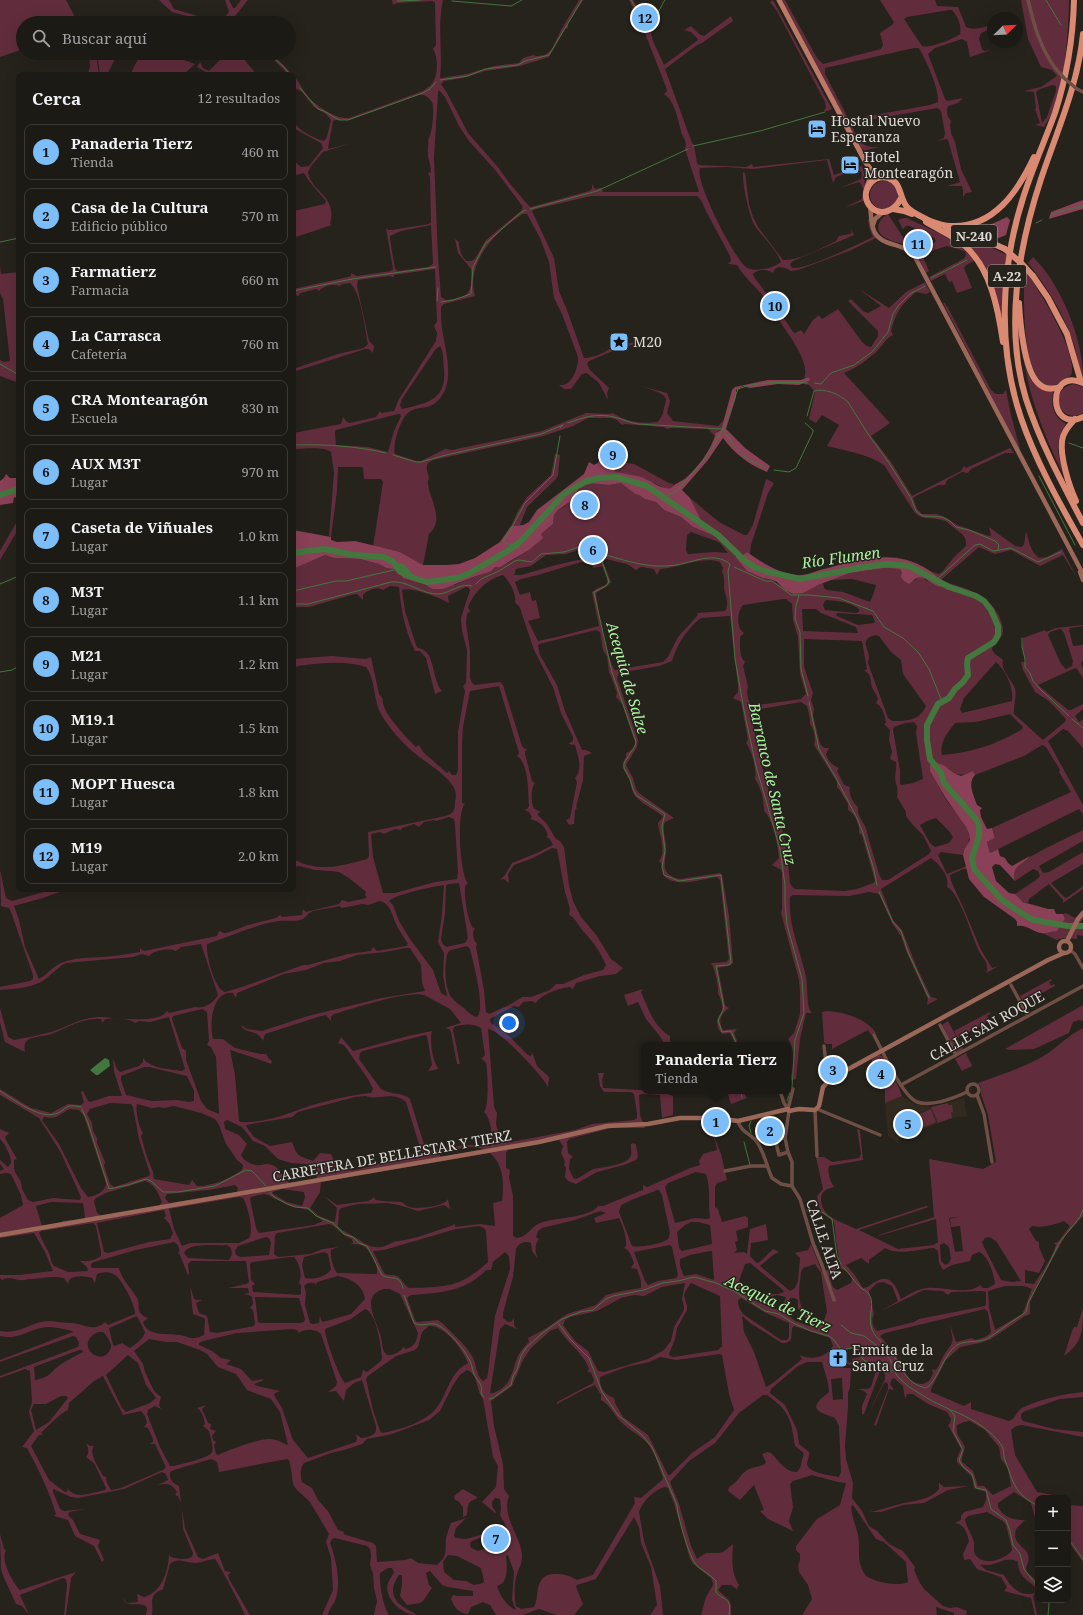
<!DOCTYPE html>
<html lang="es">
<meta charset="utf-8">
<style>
body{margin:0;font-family:"Noto Serif",serif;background:#292722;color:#f1f3f6}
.controls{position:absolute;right:12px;bottom:12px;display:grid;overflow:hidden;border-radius:8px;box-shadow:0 4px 16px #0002}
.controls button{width:36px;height:36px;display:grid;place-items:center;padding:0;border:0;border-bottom:1px solid #3a3834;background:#1c1a15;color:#f1f3f6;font:20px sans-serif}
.compass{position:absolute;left:987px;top:12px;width:36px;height:36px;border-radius:50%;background:#1c1a15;box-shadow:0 4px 16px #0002;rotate:66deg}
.you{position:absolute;left:509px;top:1023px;width:14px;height:14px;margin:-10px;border:3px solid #fff;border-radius:50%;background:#1a73e8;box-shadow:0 0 0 6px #1a73e833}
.badge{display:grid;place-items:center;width:26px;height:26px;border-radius:50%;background:#7bbef9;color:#111;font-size:13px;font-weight:700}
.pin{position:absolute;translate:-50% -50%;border:2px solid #fff;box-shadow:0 1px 4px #0006}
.popup{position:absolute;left:641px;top:1042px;width:150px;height:52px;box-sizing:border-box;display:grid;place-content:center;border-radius:8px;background:#1c1a15;filter:drop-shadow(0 1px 3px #0005);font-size:13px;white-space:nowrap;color:#a0a1a0}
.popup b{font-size:15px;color:#f1f3f6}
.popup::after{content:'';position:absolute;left:50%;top:100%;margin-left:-8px;border:8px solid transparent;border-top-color:#1c1a15}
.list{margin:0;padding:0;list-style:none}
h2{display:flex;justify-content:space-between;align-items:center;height:52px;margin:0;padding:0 16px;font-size:17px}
h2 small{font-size:13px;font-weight:400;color:#a0a1a0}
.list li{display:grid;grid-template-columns:26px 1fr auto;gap:12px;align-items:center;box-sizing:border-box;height:56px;margin:0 8px 8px;padding:0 8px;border:1px solid #3a3834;border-radius:8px}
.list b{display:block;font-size:15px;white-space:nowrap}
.list p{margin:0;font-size:13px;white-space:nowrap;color:#a0a1a0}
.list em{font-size:13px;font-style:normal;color:#a0a1a0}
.icon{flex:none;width:22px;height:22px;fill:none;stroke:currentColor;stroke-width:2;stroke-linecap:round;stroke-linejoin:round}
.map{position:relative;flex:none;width:1083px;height:1615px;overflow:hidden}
.search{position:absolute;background:#1c1a15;box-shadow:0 4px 16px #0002;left:16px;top:16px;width:280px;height:44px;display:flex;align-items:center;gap:10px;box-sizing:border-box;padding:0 14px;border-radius:22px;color:#a0a1a0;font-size:15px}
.panel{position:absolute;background:#1c1a15;box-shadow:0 4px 16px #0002;left:16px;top:72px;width:280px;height:820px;border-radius:8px}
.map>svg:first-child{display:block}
.built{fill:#332a1f}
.green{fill:#612d3d;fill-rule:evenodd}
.forest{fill:#8a4057}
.water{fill:#43773d}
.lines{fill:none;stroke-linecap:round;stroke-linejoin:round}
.stream{stroke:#43773d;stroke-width:1}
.river{stroke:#43773d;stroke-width:6}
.street{stroke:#6f4f45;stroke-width:3.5}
.secondary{stroke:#9b6758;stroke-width:4.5}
.primary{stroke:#bc7a66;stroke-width:5}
.highway{stroke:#da8a73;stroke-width:6}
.street-bridge{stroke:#6f4f45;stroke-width:3.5}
.highway-bridge{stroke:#da8a73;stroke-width:6}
.labels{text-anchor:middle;stroke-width:3;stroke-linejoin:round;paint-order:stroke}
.shield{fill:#26221c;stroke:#a8a4a0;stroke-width:1}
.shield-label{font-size:13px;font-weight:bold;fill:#dfdbd8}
.poi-label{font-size:14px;fill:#dfdbd8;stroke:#26221c;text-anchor:start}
.street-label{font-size:14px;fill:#dfdbd8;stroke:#26221c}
.water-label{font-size:15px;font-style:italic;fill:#a9f39f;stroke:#26221c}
</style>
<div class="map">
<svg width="1083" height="1615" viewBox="0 0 1083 1615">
<rect width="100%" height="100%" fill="#26221c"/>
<!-- built -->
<g class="built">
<polygon points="902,1096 915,1105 931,1107 938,1123 917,1132 917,1135 908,1137 907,1136 898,1140 899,1144 888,1136 885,1103"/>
<polygon points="964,1098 967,1116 950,1118 948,1103"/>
</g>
<!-- green -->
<g class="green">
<polygon points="0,0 66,0 78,23 23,23 23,49 0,57"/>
<polygon points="159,0 169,0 174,9 208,19 214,23 172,12"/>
<polygon points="225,0 229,0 233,8 235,8 241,0 248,0 235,16 227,23 220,23 229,12"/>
<path d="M392 0H443C437 26 443 52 440 78H441L467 74 494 66 519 63 523 58 533 55 537 56 545 55 552 49 561 30 579 0H583L568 23V28L565 29 549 57 520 66 485 71 463 78 444 81 441 84 447 93 468 133 497 166 511 185 529 206 531 207 589 191 592 189V184L595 189 601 188 603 192H699L685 149C688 141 682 137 681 131 678 120 675 101 664 94L667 91 666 87 646 36 644 24 638 18 629 0H633L643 16 651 17 655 24 651 26V33L653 41 664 65 698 40 697 38 691 32 684 30 691 26 699 34 704 36 731 16 733 21 702 43 697 45 665 69 692 143 694 145 697 163 699 165 746 167 752 164 753 167 829 159 834 175 862 166 864 173 866 202 863 201 844 208 862 199 863 189 861 184 859 182 840 188 861 179 862 173 858 169 836 177 833 183 827 160 753 169 726 167 700 168C694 180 734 258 746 267 754 273 774 268 781 262 776 248 763 238 755 226 749 216 742 183 743 172L745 173 749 204 753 217 758 227 783 260C798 261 822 248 836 241L839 236 850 234 852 233 850 227 854 235 793 261 790 264 792 268C806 270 858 244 873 237L869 227 868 219H870L876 238 849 251 798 270 791 271C785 268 777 263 773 273 768 269 757 269 753 274L754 277 778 309 793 332 795 333 801 330 804 334 813 320 819 315 822 319 838 309 862 342 867 346 871 347 878 336V331L848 301 851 299 863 311 868 313 881 306 859 289 889 308 906 292 925 282 930 292 926 294 916 292C901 305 896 312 891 331L893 335C885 339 884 344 878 350 868 360 856 368 844 373L890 423 871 436 891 462 912 496 961 471 964 466 966 468 1010 448 1014 453H1005L971 469 968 473 962 472 947 480 945 485H939L916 496 913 498 917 509 922 514H936L945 517 957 525 989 536 991 535 989 527 1015 546 1021 547 1024 545 1026 531C1029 541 1030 551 1039 558L1047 557 1062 549 1077 578 1063 555 1040 566 1011 550 995 554 979 547 942 579V581C964 588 988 593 999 616 1001 621 1003 626 1003 631 1002 641 992 646 992 649 992 653 1000 657 1003 660 1000 668 1010 678 1014 686 1018 696 1013 704 1014 714L1043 740 1065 722 1066 719 1049 701 1035 692 1023 670 1021 662H1026L1022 648 1023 638 1045 630 1046 632 1056 628 1083 625V626L1070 628 1069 630 1073 646 1083 645V661L1081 663 1083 669V678L1077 669 1075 668 1038 685 1068 710H1071L1083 704V709L1075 716 1079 722 1083 719V748L1068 731 1063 729 1048 741 1083 805V815L1079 809 990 853 987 842 995 838 992 828 1071 792 1059 772 1060 770 1046 747 1042 745 1024 756 975 775 973 771C963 777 956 776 948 768L930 771C936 780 940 789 945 798 952 809 967 823 969 835 971 843 964 847 963 855L941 852 938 855 947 874 967 866V869H963L950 875 951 881 963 907 981 950 992 968 999 966 986 973C987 970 988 970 987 967 987 961 981 956 979 951 972 937 960 893 947 887 950 876 939 864 931 858L881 889 893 920 902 930 917 968 931 997 938 999 927 1005 928 999 907 953 901 936 892 923 879 894 869 892 849 896 793 895 790 897C788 927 800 948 806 977 808 985 806 1008 812 1013H806L800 1039 796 1079 790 1081C793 1070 796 1048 788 1039L794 1033 800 1014V993L799 980 781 913 782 909V873L781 870 772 865 779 858C778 846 773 819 764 811 764 801 761 787 755 779 757 770 752 751 746 743L748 740 741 702 733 698 738 692V686L730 616 701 618C687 629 677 644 672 661L659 666 619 673 617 678 638 740 637 747 626 765 633 778 636 789 639 793 674 818 665 822C662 829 665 836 666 844 668 860 656 874 680 879L720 873 722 875 729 916 733 963 731 965 718 968 725 1005 729 1008C720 1014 718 1022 723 1030L737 1029 734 1033 739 1045H736L730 1033 722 1034 718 1028 717 1021C718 1017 720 1015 722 1011 723 1006 721 998 718 994 719 988 715 968 711 963L726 962 729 959 720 880 717 877C701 879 676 889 663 875L661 863 659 861C667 851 659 834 658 823L663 817 661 815C653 808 639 803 634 794 631 789 631 784 629 779 624 770 620 766 626 757V753C631 751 635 748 635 742L622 704 616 697 617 693 611 676 609 672 607 657 603 650 600 632 596 630 539 644 538 646 540 655 557 685 565 711 582 750H586L592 753 584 756 583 780 576 807 577 808 575 810 574 824 569 825 566 820 570 818 577 782 575 778C583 769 578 756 575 745L568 744 573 741V737L561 713 553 687 534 650 521 611 519 606 515 603C517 594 509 581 503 575 487 579 474 592 468 607L469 610H471L467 614 466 623 470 650V678L472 683 475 685 500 682 503 685 522 746 525 749H528L525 751V754L532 781 535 783C531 787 530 805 535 809 536 810 541 812 541 812L538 813V815L547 824 556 839 560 841 564 847 569 885 573 901 581 917 597 936 611 959 623 968 616 974 600 976 576 983 573 989 570 987C560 988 541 994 536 1003L532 1001 523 1002 519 1007 514 1006 490 1019 491 1023 508 1035 528 1055 531 1056 532 1052 537 1066 549 1077 548 1087C543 1076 499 1029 488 1029L494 1107 497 1113 496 1124 500 1139 503 1143H506L575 1130 592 1124 634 1120 637 1118V1113L634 1094 631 1092H604L600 1086 598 1073H604L602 1080 603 1088 659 1091 673 1096V1115L662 1118 660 1095 642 1094 639 1095 640 1115 645 1128H611L569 1139 567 1142 568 1153 573 1157 570 1159 569 1169 574 1179C581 1179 587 1171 594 1169 603 1167 626 1165 630 1157 633 1153 630 1148 631 1144L634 1143 636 1145 638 1157 636 1160 624 1165 597 1172 576 1184 568 1181 565 1177 566 1168 564 1165 565 1161 561 1153 563 1146 559 1140 509 1149 506 1153V1168L510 1170 509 1177 513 1196V1235L514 1237C524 1241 530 1228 538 1224 551 1217 589 1219 598 1206H603L640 1191 643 1190V1185L647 1187 652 1185 690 1168 700 1165 699 1161 703 1154 717 1150C716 1139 709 1129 706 1119H707L721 1154 727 1180 717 1183 715 1187V1207L718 1209 722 1222 745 1216 748 1218V1227L736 1231 738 1241 735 1242 737 1250 734 1253 744 1252 747 1254 750 1229 766 1224 768 1240 751 1243 750 1256 757 1263 760 1262 773 1249 779 1252 773 1255 760 1266 790 1291 795 1288 798 1281 800 1258 795 1253 808 1250 811 1244 822 1272 840 1265 837 1247 834 1222C820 1210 821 1217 817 1196L823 1189 816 1157H824L832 1162 859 1158 861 1154 857 1129 860 1130 863 1160 829 1166C827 1172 830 1181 834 1187 827 1189 821 1191 821 1199 821 1218 843 1222 856 1229L926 1206 929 1207 859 1230 898 1249 934 1245 938 1242 936 1219 878 1236 879 1235 934 1217 929 1159 983 1169 996 1162 988 1115 981 1094V1087L978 1083C999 1075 1022 1068 1042 1057 1057 1048 1068 1035 1083 1028V1216L1065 1236 1037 1287 1030 1302V1314L1025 1316 991 1339 980 1343 960 1347 946 1360 931 1389V1392L964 1406 971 1402V1409L1009 1421C1016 1419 1016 1411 1022 1408 1040 1399 1063 1394 1083 1392V1397L1060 1399 1025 1411 1021 1414V1418L1023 1421 1054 1429 1083 1432V1437L1022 1425 1016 1426 1011 1430 1015 1455 1037 1492 1053 1495 1057 1498H1038V1522L1036 1521 1031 1503 1014 1492 998 1503V1507C1004 1518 1013 1520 1025 1520L1016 1529C1010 1550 1037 1545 1026 1568L1027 1572 1038 1582V1591C1031 1580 1018 1579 1018 1562 1009 1556 1001 1562 993 1564 988 1566 984 1564 980 1565L986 1570 1004 1575C1011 1588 1020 1597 1036 1593L1033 1596 1037 1615H1035L1031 1598 1004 1591 1007 1587 1001 1577 977 1569 970 1559 964 1560 963 1554 969 1541C967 1532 964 1524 955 1523L961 1520V1516L964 1512 983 1507 986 1500V1492L974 1488 972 1477 957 1462V1458L961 1449 948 1425 950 1423 951 1419 947 1412 928 1404 913 1394H907L905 1399 903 1386 894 1378 892 1379 890 1384 894 1390 889 1389 876 1426 874 1425 888 1389V1384L886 1382 884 1383 865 1421 885 1379V1374L882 1371H880L864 1414H862V1406L867 1394 864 1391 858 1389H868L871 1387 876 1371 873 1368 847 1364 846 1357 849 1363 852 1362V1359L860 1357 858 1349 856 1348 841 1350 839 1355 836 1356 837 1363 842 1361 843 1368H851L850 1388 848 1392V1407L845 1446 846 1459 853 1483 852 1498 862 1511 869 1526 877 1531 889 1544 903 1551 915 1567 914 1570 920 1583 924 1589 943 1606 950 1608 957 1607 967 1611 966 1615H954V1613L936 1607 937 1615H802L812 1599 808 1585 799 1572 798 1566 800 1560V1554L796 1550V1546L817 1519 840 1505 846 1483 838 1482 812 1475 793 1481 790 1484 793 1507 789 1521 793 1531 768 1519 760 1511 764 1510 754 1485 740 1500 728 1491 729 1487C739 1482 738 1476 746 1471 752 1466 758 1468 765 1464L766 1462 762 1454 767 1452 771 1453C778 1460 786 1473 797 1472L800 1468 804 1453 795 1446C791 1420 790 1411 767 1395H763L739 1413 715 1443 689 1461 670 1482 679 1504 691 1546 697 1559 706 1553H718L723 1552 733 1544C732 1558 731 1573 739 1585L737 1588 738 1590 731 1585H722L718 1590 729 1600 731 1605V1615H701L706 1597 713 1585V1583L711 1578 693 1564 690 1559 674 1503 668 1488 665 1487C655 1489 642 1502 639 1512L644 1541 660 1586 663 1615H650L657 1605 651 1567 641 1543 639 1527 634 1517 596 1579 577 1585 576 1587 583 1604 574 1615H557L539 1609 523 1615H496L490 1605 483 1602 471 1607 468 1614C459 1614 454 1607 451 1599L453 1595 458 1596H473V1591L448 1587 442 1585 430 1571 426 1573 429 1585 432 1588 423 1601 420 1603 407 1605 400 1596 402 1585V1575H399C391 1586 390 1597 402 1606 407 1610 412 1611 416 1615 403 1615 383 1598 388 1583 389 1579 393 1576 394 1572L392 1568H388L380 1573C379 1584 383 1606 389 1615H374L377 1601 374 1588 373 1574 370 1565 371 1555 370 1549 367 1546 335 1538 332 1539 330 1543C336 1559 341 1581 336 1598 334 1605 329 1608 328 1615H322L333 1590 331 1558 326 1542 329 1534 310 1502 296 1489 293 1484 291 1469 289 1460 287 1459 219 1472 217 1462 211 1459 174 1470 170 1472C169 1479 173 1484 179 1486L181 1503 178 1496 175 1495 177 1492C171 1483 168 1483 158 1485L168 1480 166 1474 162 1472 124 1489 78 1498 71 1497 53 1489V1492L60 1509 64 1511 86 1509 69 1512 68 1515 73 1520 80 1534 100 1540 98 1546 104 1560 102 1562 94 1546 75 1536 68 1520 54 1516 56 1514C49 1491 39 1470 27 1448L22 1447 34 1431 29 1412 32 1402 30 1371 25 1369 0 1378V1376L78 1347 79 1343 76 1337 73 1336 0 1362V1360L73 1332 72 1331C64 1329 55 1327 47 1327 30 1328 18 1341 0 1336V1331C22 1335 32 1320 51 1321 59 1322 66 1323 73 1323 85 1325 95 1332 105 1322L108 1325 135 1314C136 1307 122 1279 115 1275 110 1271 102 1272 97 1274L95 1283 92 1278C85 1276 74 1275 69 1280L68 1284 64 1278C52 1275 41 1279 29 1279 26 1279 23 1281 20 1280 13 1279 9 1276 2 1280L0 1278V1275H19L53 1271 45 1252 34 1233 0 1238V1218L23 1205 21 1195 11 1174 6 1173 0 1174V1171L4 1169 0 1164V1160L8 1167 11 1163 10 1156 5 1145 0 1139V1129L9 1133 5 1137 6 1140 17 1159 14 1160V1168L15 1172 21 1182 22 1189 28 1200 33 1202 53 1198 80 1200 81 1197 60 1151 39 1118 0 1095V1089L31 1108 51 1113 68 1104 80 1105 84 1103 81 1092 83 1091 88 1101 90 1102 109 1096H122L114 1072 113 1058 117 1069 120 1072 139 1066 143 1062V1058C151 1069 170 1069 182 1071L185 1069 169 1017 150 1022 139 1021 135 1023C129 1018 111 1017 104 1020L103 1023 101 1019C86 1017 68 1027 54 1033 47 1036 37 1036 29 1039 24 1042 24 1046 25 1052L5 1042 0 1022V1008L8 1037 14 1040C26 1038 39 1035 51 1032 67 1027 80 1018 98 1017 113 1017 159 1025 167 1011L169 1013 195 1007C204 1009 214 1003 218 995L201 944 181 947 176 951C169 948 154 950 149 956L142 954 133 957 66 963C56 968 50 977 41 982 29 988 13 989 0 990V987L30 981 33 979V975L11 912 9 908 1 906 0 870 6 898 12 901 54 889H68L43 898 14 906 19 920 25 947 39 979C47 975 52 967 61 963 75 957 89 958 103 957 116 956 128 954 140 952V948L144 951 212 937 217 936 219 931 224 933H227L248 925 276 918 280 915 282 917 302 915 303 909 306 912 339 904 342 900 348 902 367 898 365 895 366 892 349 878 339 872 331 871 315 870 299 866H297L296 868 293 865V859C319 873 341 866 367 859L369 856 368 832 446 816C454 813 455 810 455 802 456 798 456 794 455 790 449 775 424 762 412 751 401 741 390 729 382 716 373 701 376 680 366 667 344 660 320 663 298 666L296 667 295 674 293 659 332 656 366 659 371 657 379 694 383 699C380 711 407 738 416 747L419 745 423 752 447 773 449 771 452 775H456L458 770V732L465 691 463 686 466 683 467 650 462 631 461 618 470 590 469 588 466 587 448 596 449 603C441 598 410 586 402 590L405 611 416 645 418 648C436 650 431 679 442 691L435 694 426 658 420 651H415C405 631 401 609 399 587L390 586 383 590C377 586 368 590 363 595V600L357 594 351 595 309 607H297L294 609 293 607V569L325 555 334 558 360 559 379 564 386 568 400 570 427 586 455 585 476 576 486 573 495 567 508 563 529 550 541 534 553 524 554 515 558 510 565 506 576 495 580 487 587 483 609 485 621 483 635 494 639 495 646 499 656 502 664 510 681 517 693 527 719 538 726 545 731 543 703 524 690 498 719 522 744 535H747L753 525 766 479 774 483 768 493 751 545 750 554 747 552 743 555 740 552 736 558 747 571 764 578 770 579 794 594 823 583 824 588 827 590 843 592 870 602 873 595 876 585 852 579 831 580 850 573 885 568 900 569 914 581 918 577H922L927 581 935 576 929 571 939 574 942 572 955 556 966 546C967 535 960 533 953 527 949 524 947 521 942 520 932 517 923 521 915 513L884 465C868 454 846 451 827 446L839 425 822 415 816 423 809 419 815 392 809 385 803 384 809 381 808 377 804 378C812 362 782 326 774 313L769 311 770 308C763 291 746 281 737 265L728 264 731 261 730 256 706 211 701 200 697 196H591L536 209 532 211 554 258 559 291 567 310 584 358C597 358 614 348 622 338V342L625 344 644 341 645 342 622 347 589 361 587 364 590 370 609 388 607 393 608 400 599 383 587 373 582 374 571 389H564L559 385C560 385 565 385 566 384 573 381 579 365 578 357L562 314 554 298 549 262 540 238 527 214H523C497 230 465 262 475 296L444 304 441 307C441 316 441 325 443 334 446 352 453 378 443 394 431 413 421 404 409 412 401 417 392 445 395 454L416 461H421L445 449 452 450 542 431 586 413 609 414 613 413C626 422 641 424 657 422 662 418 663 413 664 408 665 405 666 402 666 399 665 392 640 386 633 384L667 393 670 401 667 413 673 421 718 426 724 420 721 430 718 431 715 436 708 429 670 428 668 429 663 427 625 424 622 425 617 420 611 418H588L573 426 543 436 433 460 428 463C425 469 428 472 429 478 429 480 427 482 428 484 430 500 445 520 429 534L423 565 400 552 373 547 383 482 381 479H364L363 467H338L337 491 331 537 329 536 334 473 331 452C325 446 302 449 293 449V433L341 424 343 417 347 422 350 423 376 417 380 411 381 413 394 411 399 399 436 341 437 333 434 326 437 322 435 269 394 275V277L389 276 358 280 357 286 369 341 374 346 373 353 369 349H365L293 372V369L338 354 364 348 368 344C365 329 361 292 350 283L342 284 340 286C333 284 324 285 319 291L316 289 301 293 298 296 293 293V289L348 277 351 276V273L357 276 391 271 393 269 386 228 388 230H392L429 224 431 222 430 177 428 173 431 172C431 167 429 161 428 156 427 150 429 145 428 140 432 135 435 108 432 102 429 97 424 94 418 95L349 120H335L333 121 328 148 329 149 352 143 323 152 311 166 308 172C310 188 330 195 331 211 332 215 331 220 330 224L332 225 293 238V211L325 204 326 201 309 181 304 173 293 176V160L301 167 309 166 323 148 321 143 293 128V121C298 130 313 138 324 141L327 137 331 120 326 114 314 107 302 92 297 89 293 90V75H289L267 53H271C279 60 286 68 293 75 299 81 303 91 309 98 318 107 336 119 349 118L423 91C427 88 432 85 434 80 438 73 438 56 433 49L436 45 435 3 433 1 397 3 393 5ZM439 90 445 97 459 126 469 141 496 171 523 207 521 211 486 240 475 259 471 261H466C461 255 459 250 459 242L455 239 458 253 471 269C473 292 469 298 446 300L441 297 438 257 434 158 438 93ZM431 225 433 264 428 267 398 271 395 269 390 239V236L401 231ZM440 346C444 352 443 361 444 368 447 400 428 403 402 409L400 405 402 399 435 350ZM398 414H400L401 416 394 431 388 452 368 447 336 445 335 432 336 430ZM691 532 716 541 720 543 728 553 714 552 688 554 686 550 687 535ZM581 549 587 551V558L556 565 521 575H514L516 569 531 566 546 555 566 554ZM606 559 627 564 636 570 641 567 654 569 657 575 660 569C679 568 703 556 720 562L723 568 722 572C725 578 724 583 724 588 725 596 730 603 725 611L697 613 698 615 678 637 668 657 663 662 615 670C606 657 598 610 596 593L607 586 611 582 603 562ZM581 562H588L594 568 602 566 607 578V584L596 589 592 592 599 626 557 637 538 641 528 621 540 618 536 600 532 601 530 592 520 595 515 582 521 579 538 575ZM783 599H786L792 604 793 620 798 637 800 674 806 694 801 699 752 706C748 701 746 693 748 687L743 666 745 662C739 657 740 645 740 637L744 633C736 628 737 612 743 605ZM827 600C838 601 850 602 859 609V612L856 613 825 610 823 605 825 601ZM802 609H816L821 613 856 627 858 633 803 631ZM837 613 872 615 875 622 874 623 858 625 839 617 836 615ZM1059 629H1061L1064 633 1073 661 1072 666 1066 669 1061 664 1048 635 1050 632ZM875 635 879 636 891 652 901 660 903 674 926 706C919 721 907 721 892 721L888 718 868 663C868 661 869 659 869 657 868 647 859 640 875 635ZM804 639 862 641 867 669 864 671C872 673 870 681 872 687 873 690 877 695 878 699L876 703C883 707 885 716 886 723L884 724 890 730 889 740 892 752 890 759 896 762C897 768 895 773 895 778 896 785 899 790 897 797L906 812V816L913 825 923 835 931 851 929 854 888 880H882L879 874 867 833C867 824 856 817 858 807 853 803 848 793 850 787L844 785 837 771 839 768C832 765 828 761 826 754L829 748H824L820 744 813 715 814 709 811 700 813 693 804 667ZM996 662C1006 671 1014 688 1012 701L962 713 960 709 964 698ZM499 686 519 753 517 756C529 763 528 793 529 806L527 809 524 810 529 812 532 817 530 819C539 821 545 826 548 835L546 837 550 839 553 845 537 853 512 863 505 875 500 880 504 879 509 883 508 874 514 865 533 858 552 848 557 849 565 892 570 909 569 915C576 918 578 926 583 931 594 943 599 950 606 965L603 970 584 975 563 984H556L550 990 531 997H522L511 1004 489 1014 486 1012 484 990 476 947 477 944 474 940 473 932 475 928H473C468 921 464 897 465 888 465 885 466 885 468 883 460 876 456 811 465 804L462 803V743L463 727 470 691ZM801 702 807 706 810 719V724C814 729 816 739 814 745L837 782V787L839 789 848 804V810C855 813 860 826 859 833L862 835 875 881 873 883 857 889 845 891 796 889 793 888 790 883C788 862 786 842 780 822 779 820 777 819 777 817 774 812 772 804 774 799 768 796 767 786 768 780 763 774 760 763 762 755L759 751 751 717 752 711 754 710ZM1010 714 1023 727V728L1021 730C995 745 973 752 942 755 939 743 948 732 955 723L976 722ZM914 722 917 726 916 733 923 779 913 783 901 785 900 784V770L893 730 894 727 905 723ZM449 817 454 819 455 825 458 872 457 879 435 882 395 893H383L373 857 371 834 380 832 384 834 395 829 401 830 402 828 414 824 419 827 424 822 434 820 436 821ZM936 818 949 831 953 837 949 843 935 847 930 843 920 825 927 821ZM459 883 468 938 465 943 446 947 442 943 441 939 445 913 446 886 448 884ZM444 885 442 915 438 942 444 953 443 976 447 996H446L441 993 433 970 410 939 399 921 393 905 389 901C396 894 432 887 444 885ZM380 901C391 904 392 915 396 924 399 931 404 937 408 944L406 946 377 951 373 947 371 951 348 954 308 965H303L242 987 225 992C214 989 206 955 207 944 231 936 254 925 278 921 285 920 297 922 303 919 307 916 308 913 313 911L340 906 342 908 362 904 368 905ZM467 946 470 949C473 962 486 1008 477 1017 472 1016 468 1012 464 1008 460 1005 455 1002 452 998 444 989 444 963 448 952L451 950ZM406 948H410L421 965 422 983 425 991 382 998 308 1016 262 1031 247 1029 241 1025C245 1035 256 1028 263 1041L265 1034 321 1016 326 1015 331 1021V1017L334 1014C352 1009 407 990 424 995L450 1009 461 1023 445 1028 449 1029 451 1032 457 1064H460L453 1030 454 1027C462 1024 474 1023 481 1028L485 1055 481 1059C484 1060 485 1061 486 1063 488 1071 489 1107 484 1112 490 1116 494 1139 491 1146L466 1145 426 1151 410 1099C402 1092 390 1095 381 1089L359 1059 360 1053 363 1051 425 1035 427 1036 432 1065 428 1071 439 1069C433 1064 429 1038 432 1031L408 1036 353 1051 341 1037 338 1043 344 1045 368 1079 373 1089 371 1093C344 1096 315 1103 290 1113 276 1118 256 1123 241 1122L239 1121 235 1075 230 1050 252 1057 271 1064 272 1061 269 1059 266 1054H260L235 1048 223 1039H213C209 1025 212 990 233 993L236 998 237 993 284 974 306 970 324 963 340 961 357 955 385 952ZM202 1009 207 1012 209 1041 207 1045 211 1047 216 1057 219 1114 207 1109 201 1101 186 1060V1051L182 1048 172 1019 173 1016ZM144 1067H149L187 1076 194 1091V1101L189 1102 177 1100 152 1101 126 1095 121 1080V1076ZM366 1096C376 1101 393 1090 406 1102L419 1144 418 1152 399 1159 394 1157 392 1159C381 1163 352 1174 342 1169 337 1166 333 1159 331 1154L320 1153 313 1161C298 1155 298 1158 292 1142L270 1146 254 1137 246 1126V1125L292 1117 298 1112 355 1097ZM110 1103 131 1104 133 1107 139 1139 150 1174 149 1176 114 1187 110 1184 104 1166 105 1162 97 1143V1138L93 1131 92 1123 87 1114 90 1109ZM137 1104 152 1108 160 1107 163 1108 174 1106 201 1113 215 1119 219 1125 226 1144 237 1160 243 1165 242 1170C228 1179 214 1186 197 1186L192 1180 189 1185 154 1179 153 1172 146 1154 141 1136 143 1133C139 1128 135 1110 137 1104ZM70 1109 79 1110 84 1116 106 1183C106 1192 95 1196 88 1197L81 1188 59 1144 42 1120 44 1117C58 1120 59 1114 70 1109ZM227 1120 242 1127 253 1141 265 1146 278 1159 291 1163 306 1164 310 1166 314 1169 317 1177 315 1179 290 1183C281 1178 282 1167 269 1164 266 1163 263 1165 260 1165 252 1166 244 1161 241 1155L247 1144 239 1135 225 1129 224 1122ZM471 1147 485 1149 441 1157 439 1154 441 1151ZM490 1153C504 1165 504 1184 502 1201L493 1203 495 1226 480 1224 455 1227V1224L451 1226C434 1231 416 1239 398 1241 390 1242 384 1249 375 1247 366 1246 361 1240 353 1236 347 1232 343 1232 338 1226L339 1211 341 1208 358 1204 387 1203 399 1205 418 1211 444 1205 450 1209 448 1199C444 1207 417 1209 409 1207 406 1206 404 1203 401 1202 393 1201 384 1202 376 1200L373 1197 372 1199 368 1201 337 1205 324 1196 337 1208 335 1221 334 1222 319 1216 310 1208 320 1192 321 1182ZM696 1172 706 1174C711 1189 708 1202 710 1218L707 1219 695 1218 675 1223 665 1187 668 1183ZM145 1181C154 1183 159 1194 162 1202L159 1206 102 1216 97 1213 94 1201 96 1198 106 1193ZM235 1185 238 1188 237 1192 169 1203 165 1198 167 1194 209 1190ZM282 1189 304 1192 305 1197 302 1206 287 1202 273 1194 272 1192ZM657 1190H659L662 1195 670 1233C669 1236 669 1238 668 1239 663 1244 638 1248 632 1246L619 1212C620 1209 620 1208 621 1206 625 1201 649 1194 657 1190ZM264 1194 268 1195 290 1206 308 1210 323 1221 314 1225 259 1233 256 1228 250 1199 251 1197ZM239 1197 243 1198C248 1206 254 1231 249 1238L239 1243H190L182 1246 174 1229 169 1209ZM51 1202 83 1203 85 1217 83 1219 62 1221V1222L42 1226 36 1206ZM164 1210 166 1216 164 1218 169 1223 173 1233 170 1239 149 1242 108 1253 104 1252 97 1223ZM600 1211 606 1213 594 1218 596 1223 619 1218C623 1227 627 1237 626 1246L624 1248C630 1250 632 1258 634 1263L631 1268 637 1269 641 1281V1288L622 1291 606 1295 596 1305 567 1314 545 1329 528 1338 529 1342C526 1345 523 1348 521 1351 512 1364 515 1379 501 1389 497 1391 494 1394 490 1393L500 1329 505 1324 517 1329 514 1325V1318L511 1322H508L503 1318V1313L513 1277 516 1249C518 1244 525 1240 531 1243L532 1251 538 1259C535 1252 534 1245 539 1239L536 1237 538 1231 542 1228 575 1220ZM958 1217 950 1219 951 1227 960 1226 963 1251 955 1252 949 1218ZM1064 1221 1070 1226 1058 1242 1054 1243 1056 1245C1052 1259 1042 1272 1034 1284L1025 1283V1270L1039 1273 1045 1261 1039 1247V1242L1036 1241 1029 1229 1032 1226C1043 1228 1053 1225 1064 1221ZM691 1222H698L710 1225 712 1244 682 1251 679 1248 677 1232 685 1225ZM93 1223 96 1226 101 1252V1256C95 1260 86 1263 79 1260L87 1267 88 1271 68 1272 54 1266C50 1261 51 1256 48 1251 45 1245 42 1240 39 1233L41 1231ZM329 1224C338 1227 340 1235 352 1239L353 1243 350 1244C354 1244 359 1244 363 1246 370 1249 379 1267 377 1274L337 1273C333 1268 330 1256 331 1250L338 1247 323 1249 310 1254 278 1257 274 1254 275 1235 277 1233ZM479 1226 484 1228 486 1231 488 1262C460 1288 445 1287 409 1288 404 1285 402 1279 397 1276 392 1274 388 1276 384 1273L373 1251 384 1250 456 1229ZM266 1237 269 1238 271 1243 269 1255 241 1257 236 1255 235 1251 238 1246ZM989 1237 996 1241 1021 1281 1012 1282 1001 1280 983 1245 982 1242 985 1238ZM174 1242C178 1244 181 1250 178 1253L180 1255 188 1275 189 1274 188 1264 191 1261H246L249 1282 246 1284 228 1288H248L249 1293 243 1294 249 1295 252 1297 253 1304 250 1308 253 1310 255 1323 254 1326 217 1333 210 1332 207 1316 199 1313 196 1303 202 1300H196L194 1299 190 1286 193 1314 204 1318 205 1320 204 1335C201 1336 197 1338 195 1338 190 1339 184 1335 179 1335 168 1333 147 1337 143 1322L148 1318C134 1313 141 1304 137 1298 131 1287 122 1281 119 1268H92L91 1267V1264L94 1262 136 1250ZM944 1243 949 1247 951 1259 949 1263 945 1265 941 1261 940 1245ZM227 1245C233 1248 233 1255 229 1260L188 1258 184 1253C189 1242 216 1246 227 1245ZM670 1245 672 1247 678 1275 676 1278 658 1281 648 1285 645 1281 634 1252ZM885 1248C898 1256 919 1249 934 1248L938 1251 939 1263 943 1270 952 1265 970 1261 972 1255 979 1252C988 1255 994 1274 995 1284L988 1288H983L980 1285C967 1296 943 1286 927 1288 918 1289 910 1294 901 1299 897 1288 891 1273 877 1281 871 1283 869 1288 863 1288L854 1274 846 1265 861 1258 869 1264V1260ZM710 1251H712L714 1280 696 1274 684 1276 680 1266V1259L690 1255ZM324 1252 328 1254 331 1269C327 1277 313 1280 305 1278L302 1265 304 1257ZM505 1252 509 1256 510 1269 495 1316 488 1373 487 1378 483 1381C475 1374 477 1364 472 1356 464 1343 452 1333 442 1323L438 1320 417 1322 415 1320 407 1298 411 1295C439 1293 465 1292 486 1270H491L493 1262ZM290 1257H294C299 1262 303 1276 299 1282L301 1286V1294L299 1295 253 1292 252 1286 255 1284 251 1280 250 1264 252 1262ZM750 1263 783 1290 784 1292C772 1298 752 1291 741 1285L739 1281 745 1264ZM815 1264 821 1273 827 1312 823 1323C818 1325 816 1323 812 1320 795 1306 799 1292 801 1272L803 1268ZM839 1268C845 1269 851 1275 852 1280L851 1283 837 1290 833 1287 829 1276 832 1272ZM338 1276C350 1278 363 1285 365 1299L351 1314 323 1322 321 1320 320 1315 319 1323 313 1324 310 1323 305 1305 306 1292 304 1286C306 1283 311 1282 315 1283L316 1285 317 1282ZM883 1282 892 1286 898 1301 881 1311 924 1290 943 1291 948 1295 951 1292 982 1291 986 1292V1304L985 1306 919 1319 914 1322 877 1331C872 1327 871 1320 874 1314L869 1291 877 1283ZM685 1283 682 1299 684 1307V1310L674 1327 671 1341 664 1350 648 1359 604 1372 598 1371 588 1351 575 1341 563 1325 565 1320 570 1317 597 1311 621 1298 634 1295 644 1296 662 1287ZM691 1283 720 1296 722 1346 718 1350 674 1357 670 1356 669 1354 675 1339 677 1328 687 1310V1306L684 1295 686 1290ZM1005 1286H1024L1032 1289C1029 1295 1025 1310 1022 1314L995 1330 989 1308 988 1291ZM384 1289H390L400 1294 418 1333C417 1341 414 1347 406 1349L403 1347C401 1352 392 1356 387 1355 381 1350 383 1342 380 1334 376 1320 360 1295 384 1289ZM744 1290 769 1297 777 1295 786 1297 781 1311C767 1306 753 1302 743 1291ZM255 1297 299 1298 305 1319 304 1322 300 1323H261L258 1322ZM741 1298 766 1313 789 1323V1337L787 1340H781L743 1314C740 1309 738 1306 738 1300ZM790 1298H794L798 1300C796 1314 804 1313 810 1323L809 1326 795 1321 786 1313ZM365 1309C377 1313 381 1346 382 1358L381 1361 367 1372 363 1370 361 1377 345 1383C340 1379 324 1336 325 1329L351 1319ZM985 1309 988 1312 991 1332C988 1337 980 1339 975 1340L972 1338 956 1342 950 1325C954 1345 954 1340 944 1355 941 1360 939 1366 936 1370L932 1369 933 1374 929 1381 923 1384C907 1385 903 1366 896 1356 891 1349 886 1343 880 1336L885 1333ZM137 1316 145 1332 143 1337 137 1343 130 1348 122 1343 115 1346 113 1345 109 1328ZM742 1316 750 1323 782 1343H786L791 1340 792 1328 794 1326 830 1338 833 1346C827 1357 811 1361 800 1355L802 1359 773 1383 766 1387 754 1352 744 1332ZM429 1326C444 1324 464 1351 468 1363 448 1373 448 1396 434 1411 422 1423 399 1430 382 1433L380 1431 373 1410 366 1379 368 1376 396 1356 415 1350 418 1347 422 1332ZM558 1328C567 1343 584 1353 589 1369L587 1371 591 1373 594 1380 593 1383 557 1402V1404L585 1389 595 1385 601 1395V1400C610 1405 614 1415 621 1422 628 1429 636 1433 643 1439 654 1448 658 1465 663 1478L662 1480 641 1498 634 1497 635 1503 593 1575 577 1580C574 1579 572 1577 569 1576 554 1572 542 1572 538 1588 537 1594 537 1602 534 1607L521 1609 516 1606C514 1597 514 1583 517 1574 519 1568 522 1564 522 1556 522 1538 501 1517 509 1496L504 1489 503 1464 494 1426 491 1401 512 1386 523 1360 531 1348 550 1331ZM293 1329 297 1330 299 1333C304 1328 317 1329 321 1334L337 1382 336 1386 328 1392 336 1391 344 1401 346 1390 354 1383 362 1380 376 1426V1431C374 1436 365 1438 361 1438L356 1434 357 1439 356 1442 308 1458 293 1440 282 1408 274 1395 275 1393 280 1391 257 1386 254 1384 262 1381 264 1379 252 1381 241 1369 226 1364 231 1360 221 1358 212 1351 199 1345V1343L203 1341 237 1333ZM98 1332H103C106 1334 110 1341 111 1345 111 1349 110 1351 107 1354 96 1364 75 1343 98 1332ZM149 1339 166 1342H177L200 1350 207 1354 218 1367 236 1374 247 1390 271 1399 280 1412 288 1445C282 1443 277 1439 270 1439 261 1438 228 1450 218 1455L216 1454 214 1445 216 1442 213 1440 212 1436 216 1431 210 1429 211 1424 208 1423 202 1409 206 1405 197 1408C202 1411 204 1418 205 1424L203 1426 209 1431C210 1437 214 1446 212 1452 210 1458 181 1464 174 1466H170L160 1447 147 1414 148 1410 155 1406 161 1409 159 1405 161 1397 154 1391 145 1372 143 1364 134 1351ZM79 1350H82L83 1352C75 1356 67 1360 60 1365 49 1373 51 1377 35 1380L34 1367ZM720 1354 722 1355 729 1394 734 1410 715 1437 692 1453 670 1475H668L648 1435 623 1417 615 1403 614 1398C605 1395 599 1387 600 1377L626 1367 649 1362 660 1357 676 1360ZM128 1355 138 1363 146 1385 156 1398 150 1403 126 1412 122 1408 106 1375ZM807 1362H822L828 1383 829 1392C826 1395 822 1397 819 1401 809 1412 829 1415 835 1418L839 1426 841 1472 839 1477C832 1476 808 1473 807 1464 807 1460 810 1457 809 1452L799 1444 797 1430 785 1405 770 1393 771 1389 798 1366ZM467 1370C479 1375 476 1391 483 1399L493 1457 498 1466 496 1487 482 1502 495 1513 496 1512 492 1506V1502L495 1498 500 1499 501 1508 500 1515 505 1524 511 1540 507 1541 495 1531 466 1539 455 1538 454 1535 456 1528 466 1518 451 1523C449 1528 447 1534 446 1539 445 1551 448 1556 437 1565L418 1563 411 1558 405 1560 377 1562 376 1546 373 1543 343 1534 344 1532 338 1530 328 1511 318 1500 312 1488 302 1482C300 1475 300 1468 304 1463L331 1453 344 1450 362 1444 367 1439 392 1434 429 1420 440 1411 453 1385 460 1375ZM103 1376 123 1415 141 1411 145 1416 147 1423 144 1427 148 1428 153 1439V1442L150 1444H155L166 1467 163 1470 121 1488 111 1490 107 1483 106 1477 103 1476C99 1467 88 1454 94 1446H90L86 1443C88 1448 90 1452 86 1457L94 1463 106 1488 105 1490 101 1491C87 1494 74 1500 66 1486L68 1491 65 1492 49 1480 31 1446 39 1435H43L41 1433C45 1429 63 1411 68 1410L69 1403 94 1381ZM842 1378 843 1399 833 1400 831 1379ZM61 1396H66L68 1398 49 1422 36 1430 31 1410 34 1404H46ZM970 1421 985 1430 999 1447 1001 1459 1007 1467 1009 1474 1011 1486 993 1495 984 1486H978L973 1471 962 1462V1458L965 1447C961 1439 955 1435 957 1425L964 1422ZM853 1505 876 1539 884 1542 906 1562 908 1582C899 1587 875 1582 866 1576 855 1560 861 1551 858 1535 856 1526 852 1517 851 1507ZM987 1512 1003 1521 1006 1525 1012 1549 1011 1552C1002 1560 983 1567 975 1554 973 1551 975 1546 974 1542 972 1534 966 1527 965 1519L968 1516ZM487 1535 492 1537 495 1542 493 1546 478 1551 471 1548 470 1543 472 1541ZM448 1555 457 1556 481 1568 484 1581 483 1583 474 1585 466 1581 454 1580 444 1572 443 1562ZM508 1555 514 1572 512 1600 516 1610C507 1606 500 1596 497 1586 509 1583 507 1566 506 1556Z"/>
<polygon points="773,0 832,109 827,111 824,111 826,107 825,102 777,11 770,2"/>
<path d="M782 0H785L817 58 823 64 881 49 883 45 880 33 892 25 894 22 880 0H935L937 6 958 7 966 27C973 31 986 27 993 24V28L981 33 979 39 982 49 984 51 991 50 970 57 967 42 962 39 935 48 928 54 945 99 947 101 963 98 958 103 948 106C946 111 947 117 951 121L950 125 951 133 955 142 961 169 972 192 966 193 963 197V190L962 186H947L960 182 948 140 947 139 937 141 944 138 945 133 941 111 937 108 852 123 851 125C860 141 859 148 880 147L866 150V151L861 149ZM949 10H952C958 16 962 27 960 34 954 39 928 49 922 46L904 19 907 17ZM914 48H919C926 61 939 87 938 102L930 105 852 119 848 118 825 74V68Z"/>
<path d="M1021 0H1069C1068 36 1066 74 1054 108 1052 115 1047 121 1044 127L1035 125 1040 123 1035 109 1036 108 1034 92 1024 91 1041 87 1057 76 1052 70 1041 67 1028 39ZM1053 85 1056 86V91L1047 117 1042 123 1036 92 1040 89Z"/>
<polygon points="89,53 96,53 99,75 87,75 90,67"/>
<polygon points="97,53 118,53 107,75 100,75"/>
<polygon points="141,53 164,53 195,64 183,75 130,75"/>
<polygon points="227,53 247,53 242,57 257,75 211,75 197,67 200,62 203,68 209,71"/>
<circle cx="884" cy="195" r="14"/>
<path d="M888 214 908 245C901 243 893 242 886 238 874 232 877 220 888 214Z"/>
<path d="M904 218H907C929 229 960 240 974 261L966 265 964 268 972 288 957 293 952 281 949 282 945 274 931 281 929 277 965 258 966 253 964 251 947 246 925 253 923 257 929 271 926 273 919 259 918 249 926 247 925 245 921 247 919 243 923 241 922 239 929 245H932L936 241 934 238 910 226H906L903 229 898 220Z"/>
<path d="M954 235 982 243 1007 255 1003 331C994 295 989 255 954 235Z"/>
<path d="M1033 257C1061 284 1083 339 1083 377 1078 368 1077 352 1073 342 1063 313 1047 287 1028 263Z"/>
<polygon points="0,266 1,274 19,272 19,383 0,376 0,360 4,362 10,361 3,299 0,293"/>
<path d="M1025 270C1038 288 1079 355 1071 375 1019 422 1023 294 1025 270Z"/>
<polygon points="943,303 945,303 946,306 947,306 991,390 996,394 1003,394 1006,390 1011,415 1021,453"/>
<path d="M1021 341C1026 367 1024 386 1053 392 1051 407 1053 416 1066 424 1054 442 1058 455 1063 474 1041 429 1027 391 1021 341Z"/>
<path d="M1074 384 1083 387V413C1060 426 1046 389 1074 384Z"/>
<polygon points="555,454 560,455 558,476 555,480 527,507 520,525 511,526 518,511 527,497 551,475"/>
<polygon points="617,461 634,464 669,483 674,484 671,488 666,489 656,484 615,472"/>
<polygon points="19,518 19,528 0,560 0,551"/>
<path d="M1083 830V841L1039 866 1043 873 1049 872 1083 852V864L1051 883 1065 898 1068 897 1083 886V889L1063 903V900L1049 884 1029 899 1028 903C1022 902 1019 899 1015 894L1036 880 1040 876 1038 871 1033 869 1015 881C1014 876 1013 873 1015 869 1021 858 1070 837 1083 830Z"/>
<polygon points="1083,910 1083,919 1079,925 1083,925 1083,936 1077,935 1077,939 1063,938 1057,940 1042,933 1052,930 1057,931 1065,919 1063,914 1066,913 1075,918"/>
<polygon points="1051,979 1052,981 1049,982 1051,986 1054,984 1055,986 1024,1003 1020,996"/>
<path d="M643 989 641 992C648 1008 654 1027 670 1036V1045H665L659 1035 646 1019 638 1002 628 1006 624 995Z"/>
<polygon points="1083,1005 1083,1021 1079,1020 1073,1022 1069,1033 1034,1049 1009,1050 1005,1049"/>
<path d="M827 1011C843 1012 866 1018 876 1033L871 1035 868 1030 832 1049V1044H826L824 1042 822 1012Z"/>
<polygon points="990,1012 990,1014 987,1016 989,1020 993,1018 993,1019 958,1038 954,1031"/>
<polygon points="948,1021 963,1049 957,1053 942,1025"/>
<polygon points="966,1053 972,1066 962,1071 955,1059"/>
<polygon points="879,1055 882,1056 899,1088 902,1096 885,1103 885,1089 880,1090 880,1087 882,1086 881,1060 878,1061 878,1067 873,1068 872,1059"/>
<polygon points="727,1091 743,1091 747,1098 731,1104"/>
<polygon points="948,1103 948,1105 952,1105 953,1112 951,1112 952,1118 938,1123 931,1107"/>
<polygon points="931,1109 936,1122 917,1130 912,1118"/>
<path d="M1083 1308C1083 1329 1083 1343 1064 1356L1072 1331 1074 1327H1077Z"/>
<path d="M939 1483 944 1487 969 1486 948 1490 924 1503 903 1505 881 1512H869C880 1511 890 1506 900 1504 915 1500 929 1501 939 1489Z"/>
<path d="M463 1489 477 1497 476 1499C467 1501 468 1507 467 1515L463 1517V1507L458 1501 455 1500 454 1496Z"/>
<polygon points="1068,1505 1083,1506 1083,1562 1068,1541"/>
<path d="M182 1509 185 1528 198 1557 203 1559 218 1553 225 1571 231 1572 228 1575 229 1579 250 1615H245C243 1609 218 1562 215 1559 208 1559 202 1563 195 1563 186 1563 177 1557 170 1564L163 1589C147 1596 154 1602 152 1615H146L147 1609 146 1606C137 1601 128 1609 122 1598L127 1603 138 1602 137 1594 144 1597C162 1592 168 1572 169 1555L171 1557C177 1559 186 1560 192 1557L193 1553 183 1529Z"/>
<path d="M0 1534 4 1549 6 1550C0 1560 13 1583 20 1590L76 1572 71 1578 66 1615H64L67 1586 66 1579 63 1578 20 1595 29 1615 22 1606 16 1604 4 1578 1 1569Z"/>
</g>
<!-- forest -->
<g class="forest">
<polygon points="1083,200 1083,209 1049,219 1051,212"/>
<polygon points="1007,217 1010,220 1006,235 994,240 965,230 983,228"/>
<path d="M808 377 810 379 809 381 799 385 778 384 750 388 743 386 736 390V397L726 429 745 448 770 466 767 472C748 464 735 454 723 438L708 460 682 490 690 498 703 524 731 544 733 551 719 538 693 527 681 517 664 510 656 502 645 499 639 495 635 494 621 483 609 485 587 483 580 487 571 501 558 510 554 515 553 524 541 534 543 538 529 550 500 567H495L491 571 486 573 476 576 443 589H433L422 583 403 578 400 570 386 568 379 564 360 559 334 558 325 555 293 569V530L331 537V540L337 542 355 541 400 552 423 565H446L459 564 475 558 500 542 511 526 523 525 529 522 537 510 584 474 589 462 594 465 606 458 614 456 617 461 615 472C624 473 632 475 641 477 650 480 661 490 671 488 675 483 681 482 686 478 699 466 711 450 716 433L721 430 732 390 735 387 768 380H801Z"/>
<polygon points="6,474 10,478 19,478 19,499 14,497 13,503 0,505 0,481 4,478"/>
<path d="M738 552 743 555 747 552C761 562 780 574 797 575 806 576 815 571 824 569 860 560 893 548 927 569 934 574 941 578 942 587 934 587 924 574 917 578 914 579 912 582 909 584L904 581 901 577 902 572 900 569 885 568 850 573 818 585 803 593 794 594 785 590 777 582 770 579 763 578 747 571 736 558V556Z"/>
<path d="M936 763C948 764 949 773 961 776L973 771 975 775C967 783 974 796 977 805L982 808 980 810 981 817 987 829 992 828 995 838 987 842 990 853 998 849 1000 856 1005 858 1008 863 1012 866 1030 856C1022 866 1011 865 1015 881L1000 865 995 864 992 867 996 881 1009 893 1015 894 1023 902 1048 909H1054L1056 914H1063L1065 919 1057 931C1051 931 1047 934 1041 933 1033 932 1026 924 1017 926V922L1015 919 984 897 969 879 963 855 964 850 970 840 969 834 966 827 945 797 930 771V765Z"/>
</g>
<!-- water -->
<g class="water">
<path d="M401 563 404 564 417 579C406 578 397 577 393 566Z"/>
<polygon points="105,1058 109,1060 110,1066 98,1075 96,1075 90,1070"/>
</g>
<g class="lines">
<!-- stream -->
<g class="stream">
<polyline points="397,0 398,1 420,0"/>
<path d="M631 0 642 18 648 20C659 17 659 8 665 0"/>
<polyline points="1046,0 1061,25"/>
<polyline points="452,1 511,6 522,0"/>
<polyline points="268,53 284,67 290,75"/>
<polyline points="293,80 294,82"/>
<polyline points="440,80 468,76 485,69 518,65 525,61 549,55 582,0"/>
<polyline points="300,88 318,109 324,111 339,120 348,120 423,93 430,89 436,82"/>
<polyline points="693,146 760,131 825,112"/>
<polyline points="530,209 597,191 688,149"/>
<polyline points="1050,216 1060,211 1083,206"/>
<polyline points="1036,223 1042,220"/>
<polyline points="0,242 19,238"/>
<polyline points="931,278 967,260"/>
<polyline points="293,291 352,279 436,267"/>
<polyline points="437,301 438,288"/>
<polyline points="441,302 453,300 471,294 473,267 485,244 520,213 526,210"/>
<polyline points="0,364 19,375"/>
<polyline points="814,383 821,384 831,373 854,365 872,352 888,332 893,314 898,306 910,294 925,286"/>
<path d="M807 416 814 391C825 388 839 394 848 402L868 434 889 463 911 498 916 511 920 514 923 516 942 517 950 521 956 527 969 530 995 541 999 545 998 550"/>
<path d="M568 423C583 417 598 413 614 417 623 419 630 423 638 424L723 429 736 449 746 458 766 468"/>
<polyline points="560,428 563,425"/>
<polyline points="1069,443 1083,448"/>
<path d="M293 445C324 444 356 446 386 453"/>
<polyline points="393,455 416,462 421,462 446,455 541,434 563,425"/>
<polyline points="774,470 789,472 796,468 813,432 813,430 805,423"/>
<polyline points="1039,476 1075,545"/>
<path d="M662 497 673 493 678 490 711 451 723 429 738 389C756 381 789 382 808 383"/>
<polyline points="520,542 509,545 503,541 510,531 525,503 553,475 560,436"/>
<path d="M599 555H606C630 562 652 569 676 565 694 562 714 551 730 564L728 571 735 659 744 710 756 766 780 849 785 885V902L787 925 802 979 804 1013 795 1040 792 1088"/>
<polyline points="606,555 602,561 609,582 606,586 594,592 594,593 612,672 636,742 635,746 624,763 624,768 630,779 633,789 636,795 665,814 662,826 665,851 662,867 664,875 679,881 721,875 731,962 729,965 716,966 724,1008 718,1020 722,1032 731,1031 737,1045"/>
<polyline points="734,567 765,581 772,581 791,595 809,595 839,598 873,611 884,627 903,638 918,652 929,669 941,699"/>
<polyline points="936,580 975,545 980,544 993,551 1011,548 1038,562 1061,552"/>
<polyline points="0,584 19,576"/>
<polyline points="476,584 481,579 499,571 515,561 519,560 532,562 541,554 564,552 582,546 586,548 594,554"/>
<polyline points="293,591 336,581 346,581 394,570"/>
<polyline points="799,595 796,606 795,619 800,632 801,669 808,696"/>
<path d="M293 604H308L391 582C408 580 422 595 439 594 450 593 462 582 472 586"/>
<polyline points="1022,638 1022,647 1025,659 1025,667 1030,673 1033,681 1041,690 1069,716"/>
<polyline points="0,672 12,670 19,666"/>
<polyline points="809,702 819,749 835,776 857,818 863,833 874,870 877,885"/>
<polyline points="1072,719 1083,728"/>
<polyline points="879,892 893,922 901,931 908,952 929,998"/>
<path d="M0 1091C13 1099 39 1119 55 1114 68 1110 63 1103 81 1107"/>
<polyline points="741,1091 742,1098"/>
<polyline points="787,1101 790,1093"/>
<polyline points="82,1109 88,1123 109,1189 128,1185 146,1179 151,1181 163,1192 178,1192 215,1186 246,1170 252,1171 266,1186"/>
<polyline points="751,1133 749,1126 751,1121"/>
<polyline points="744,1142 750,1165"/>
<path d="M270 1192 274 1197 287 1204 295 1207 308 1208 316 1216 333 1223 344 1234 353 1237 359 1243 367 1246 382 1275C391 1281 399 1273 403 1288"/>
<polyline points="807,1210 810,1214 822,1212 832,1219 837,1256 841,1264"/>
<path d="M843 1267C850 1274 854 1281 861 1288 863 1290 866 1290 868 1293 876 1302 868 1315 871 1326 873 1337 884 1343 891 1352 903 1367 904 1383 926 1388 937 1382 943 1355 957 1345 965 1340 977 1343 987 1339L1026 1312 1028 1303 1048 1266 1059 1243 1080 1217 1083 1209"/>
<path d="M404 1295 414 1323C422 1328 430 1321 438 1325 450 1332 463 1348 469 1359 472 1364 472 1369 474 1374 477 1381 484 1385 481 1393L484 1397"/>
<path d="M558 1323 570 1339 589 1358 602 1392 618 1415 642 1435 652 1447 677 1505C677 1514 689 1556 695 1563 700 1570 710 1574 716 1581V1592C724 1602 732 1596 729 1615"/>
<polyline points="841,1325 851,1333 864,1336 880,1348 890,1359 897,1376 909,1387 932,1401 949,1409 955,1416 953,1431 963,1450 959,1460 963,1467 972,1474 976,1488 986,1490 991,1509 1006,1520 1010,1531 1013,1545 1020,1554 1024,1569 1038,1587"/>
<polyline points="846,1349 858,1347 862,1358 865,1361 888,1372 896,1369"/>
<polyline points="489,1399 493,1398 511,1385 513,1376 517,1370 521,1356 526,1348 540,1335 562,1319 580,1312 593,1310 606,1299 613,1296 644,1290 662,1283 678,1281 694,1277 716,1283 734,1291 765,1311 779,1314 793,1323 811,1331 829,1336 834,1340 840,1348"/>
<path d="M951 1410C968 1416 994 1431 1003 1448 1004 1451 1003 1456 1005 1460 1014 1484 1014 1493 1038 1506"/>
<polyline points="1068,1538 1083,1559"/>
<polyline points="1047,1600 1049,1604 1048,1615"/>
</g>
<!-- river -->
<g class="river">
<polyline points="0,495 19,489"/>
<polyline points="293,553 324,549 354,555 384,557 392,561 402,570"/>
<polyline points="409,576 417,579 427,582 457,578 468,574 509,550 520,542 564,494 585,482 599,478 616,477 647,486 718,535 744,560 754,567 765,571 800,579 864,567 887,564 909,566 949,587 976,596 984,601 991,610 998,626 998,635 994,642 968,658 967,664 968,675 963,682 955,689 949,698 938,704 927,725 927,740 930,759 941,773 944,783 976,819 979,825 979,836 972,858 974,869 1001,899 1015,909 1033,920 1068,926 1083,926"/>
</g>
<!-- street -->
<g class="street">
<path d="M1028 0C1034 25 1040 47 1055 68"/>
<polyline points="1077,89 1083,92"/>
<polyline points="1070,950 1075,954 1083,968"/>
<polyline points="1011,985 1028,1016"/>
<polyline points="940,1025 956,1055"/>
<path d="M874 1035C882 1050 902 1096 917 1102 932 1107 954 1098 967 1092"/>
<polyline points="824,1046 828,1081"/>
<circle cx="973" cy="1090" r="6"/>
<polyline points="901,1085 1083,986"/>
<polyline points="780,1091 784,1103 788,1109"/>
<polyline points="977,1095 984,1114 992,1162"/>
<polyline points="788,1109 793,1089"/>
<polyline points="817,1109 880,1135"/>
<polyline points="815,1110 817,1156"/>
<polyline points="789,1111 785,1138 788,1152 792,1162 792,1186 800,1199 813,1243 822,1265 834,1300"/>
<polyline points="763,1115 766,1135"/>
<path d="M738 1121C741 1133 752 1134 757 1142 764 1152 767 1167 772 1178L781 1184 792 1186"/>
<polyline points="785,1138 775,1139 779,1155 788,1152"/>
<polyline points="755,1139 771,1133 775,1139"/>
<polyline points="725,1171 751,1166 767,1166"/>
</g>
<!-- secondary -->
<g class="secondary">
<path d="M870 206C871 214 871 223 874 231 882 248 903 241 915 257L1083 574"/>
<polyline points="873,225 875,219 883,212"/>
<polyline points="1080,572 1083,580"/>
<circle cx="1065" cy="947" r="6"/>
<polyline points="1067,941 1078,919 1083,913"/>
<polyline points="0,1235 539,1142 607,1126 648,1124 680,1118 716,1118 738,1121 788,1109 789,1111 799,1109 815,1110 819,1106 823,1087 832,1078 1048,960 1064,953"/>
</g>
<!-- primary -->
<g class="primary">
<polyline points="779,0 866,163 872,171 883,177"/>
<polyline points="867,187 870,179 868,168"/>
</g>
<!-- highway -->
<g class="highway">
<path d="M1074 0C1073 39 1067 76 1055 113 1045 140 1033 167 1024 195 1001 265 997 347 1021 418 1036 462 1060 504 1083 545"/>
<path d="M1083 34C1078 85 1057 131 1041 179 1018 249 1004 327 1026 399 1040 442 1062 483 1083 523"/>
<path d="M901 198C895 211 880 218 869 205 860 192 872 174 888 178 902 182 899 198 907 207 912 213 921 216 928 220"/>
<polyline points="893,209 904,211 912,214"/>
<path d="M925 219C933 222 942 226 951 226 994 228 1018 191 1034 157"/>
<path d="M926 222C939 230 954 236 965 246 991 269 998 309 1003 342"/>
<polyline points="946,229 983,239 1005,249"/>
<polyline points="1033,276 1048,298 1067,334 1081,382"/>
<path d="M1019 303C1020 322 1024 368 1037 382 1043 389 1051 390 1060 387"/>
<path d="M1083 383C1047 366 1047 434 1083 417"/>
<path d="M1075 419C1069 426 1063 432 1062 441 1060 457 1069 486 1076 501"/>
</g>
<!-- street-bridge -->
<polyline class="street-bridge" points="1055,68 1064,78 1077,89"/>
<!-- highway-bridge -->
<polyline class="highway-bridge" points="1005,249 1023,265 1033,276"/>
</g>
<!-- icons -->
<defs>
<g id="hotel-square" transform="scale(1)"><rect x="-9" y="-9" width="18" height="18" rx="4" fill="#7bbef9" stroke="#26221c"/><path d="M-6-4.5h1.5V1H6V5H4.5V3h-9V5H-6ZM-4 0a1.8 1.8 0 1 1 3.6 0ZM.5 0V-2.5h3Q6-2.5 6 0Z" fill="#111"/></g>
<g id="sight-square" transform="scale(1)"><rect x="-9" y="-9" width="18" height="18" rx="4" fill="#7bbef9" stroke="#26221c"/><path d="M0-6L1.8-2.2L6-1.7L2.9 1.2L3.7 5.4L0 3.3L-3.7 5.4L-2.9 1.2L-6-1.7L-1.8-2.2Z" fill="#111"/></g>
<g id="church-square" transform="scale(1)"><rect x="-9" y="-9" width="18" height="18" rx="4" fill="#7bbef9" stroke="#26221c"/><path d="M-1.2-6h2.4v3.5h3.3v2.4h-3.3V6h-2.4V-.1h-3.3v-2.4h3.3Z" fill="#111"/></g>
</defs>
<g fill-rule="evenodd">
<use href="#hotel-square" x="817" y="129"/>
<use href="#hotel-square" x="850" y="165"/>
<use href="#sight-square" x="619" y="342"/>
<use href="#church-square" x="838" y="1358"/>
</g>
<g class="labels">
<!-- shield labels -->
<g class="shield">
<rect x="951" y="225" width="46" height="22" rx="3"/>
<rect x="988" y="265" width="38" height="22" rx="3"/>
</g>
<g class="shield-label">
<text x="974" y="241">N-240</text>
<text x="1007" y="281">A-22</text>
</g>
<!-- poi labels -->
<g class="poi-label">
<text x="831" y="126">Hostal Nuevo<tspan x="831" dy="16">Esperanza</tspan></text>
<text x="864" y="162">Hotel<tspan x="864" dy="16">Montearagón</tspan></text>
<text x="633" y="347">M20</text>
<text x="852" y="1355">Ermita de la<tspan x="852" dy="16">Santa Cruz</tspan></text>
</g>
<!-- street labels -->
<g class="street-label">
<text transform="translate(987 1026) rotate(-29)" y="5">CALLE SAN ROQUE</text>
<text transform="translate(392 1156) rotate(-10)" y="5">CARRETERA DE BELLESTAR Y TIERZ</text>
<text transform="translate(824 1239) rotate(71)" y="5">CALLE ALTA</text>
</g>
<!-- water labels -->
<g class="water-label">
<text transform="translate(841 558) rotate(-8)" y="5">Río Flumen</text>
<text transform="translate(627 678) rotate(74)" y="5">Acequia de Salze</text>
<text transform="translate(772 784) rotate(77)" y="5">Barranco de Santa Cruz</text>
<text transform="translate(778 1304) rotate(25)" y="5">Acequia de Tierz</text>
</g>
</g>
</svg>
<div class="controls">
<button>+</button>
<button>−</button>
<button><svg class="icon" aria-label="layers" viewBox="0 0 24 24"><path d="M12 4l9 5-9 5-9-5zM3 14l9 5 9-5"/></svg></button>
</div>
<svg class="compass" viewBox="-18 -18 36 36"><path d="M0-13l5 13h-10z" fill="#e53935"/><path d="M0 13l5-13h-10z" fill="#a0a1a0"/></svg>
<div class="you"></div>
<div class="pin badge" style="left:716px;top:1122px">1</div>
<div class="popup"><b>Panaderia Tierz</b>Tienda</div>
<div class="pin badge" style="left:770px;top:1131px">2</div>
<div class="pin badge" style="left:833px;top:1070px">3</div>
<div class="pin badge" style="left:881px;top:1074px">4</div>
<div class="pin badge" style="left:908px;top:1124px">5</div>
<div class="pin badge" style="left:593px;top:550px">6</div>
<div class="pin badge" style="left:496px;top:1539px">7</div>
<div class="pin badge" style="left:585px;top:505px">8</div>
<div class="pin badge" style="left:613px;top:455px">9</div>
<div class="pin badge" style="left:775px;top:306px">10</div>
<div class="pin badge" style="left:918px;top:244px">11</div>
<div class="pin badge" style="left:645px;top:18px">12</div>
<div class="search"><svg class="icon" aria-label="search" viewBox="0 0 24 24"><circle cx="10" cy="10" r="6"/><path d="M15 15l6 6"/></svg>Buscar aquí</div>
<section class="panel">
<h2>Cerca<small>12 resultados</small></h2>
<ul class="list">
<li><span class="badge">1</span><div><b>Panaderia Tierz</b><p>Tienda</p></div><em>460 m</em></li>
<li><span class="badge">2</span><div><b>Casa de la Cultura</b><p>Edificio público</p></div><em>570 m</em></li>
<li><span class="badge">3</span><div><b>Farmatierz</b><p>Farmacia</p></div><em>660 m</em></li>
<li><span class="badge">4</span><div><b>La Carrasca</b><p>Cafetería</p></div><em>760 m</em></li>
<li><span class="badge">5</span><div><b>CRA Montearagón</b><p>Escuela</p></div><em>830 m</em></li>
<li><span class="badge">6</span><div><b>AUX M3T</b><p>Lugar</p></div><em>970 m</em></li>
<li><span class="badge">7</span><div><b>Caseta de Viñuales</b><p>Lugar</p></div><em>1.0 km</em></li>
<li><span class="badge">8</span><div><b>M3T</b><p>Lugar</p></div><em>1.1 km</em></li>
<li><span class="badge">9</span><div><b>M21</b><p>Lugar</p></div><em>1.2 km</em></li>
<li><span class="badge">10</span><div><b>M19.1</b><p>Lugar</p></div><em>1.5 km</em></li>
<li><span class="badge">11</span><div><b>MOPT Huesca</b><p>Lugar</p></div><em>1.8 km</em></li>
<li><span class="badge">12</span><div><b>M19</b><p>Lugar</p></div><em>2.0 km</em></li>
</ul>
</section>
</div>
